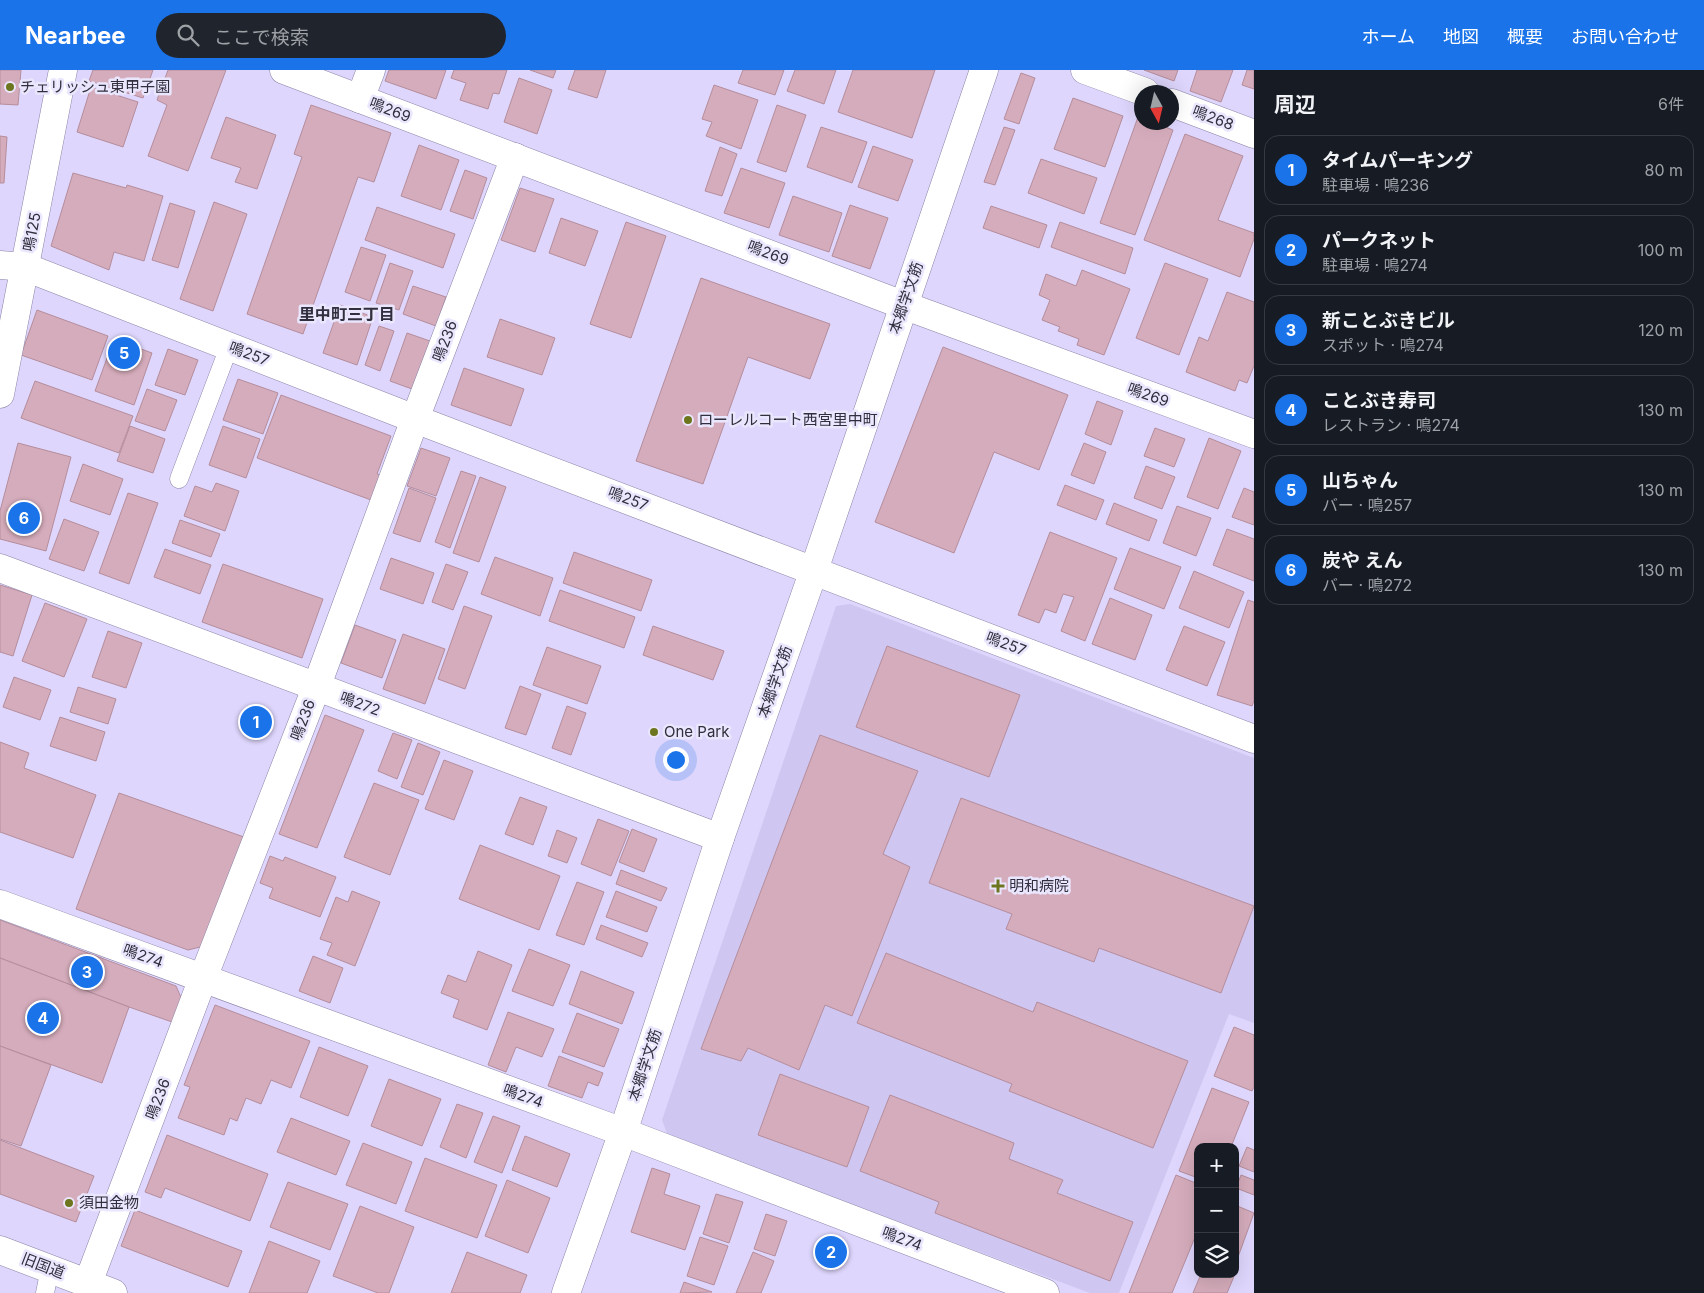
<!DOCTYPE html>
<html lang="ja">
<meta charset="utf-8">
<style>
body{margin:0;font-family:Inter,"Noto Sans JP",sans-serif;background:#20242c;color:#f1f3f6}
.controls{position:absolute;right:15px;bottom:15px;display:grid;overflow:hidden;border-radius:10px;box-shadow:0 5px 20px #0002}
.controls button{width:45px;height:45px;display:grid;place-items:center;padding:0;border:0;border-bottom:1px solid #363941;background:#171b24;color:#f1f3f6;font:25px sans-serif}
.compass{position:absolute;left:1134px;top:15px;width:45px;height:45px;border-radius:50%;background:#171b24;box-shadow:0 5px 20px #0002;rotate:172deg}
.you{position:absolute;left:675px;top:689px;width:18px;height:18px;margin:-12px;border:4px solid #fff;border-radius:50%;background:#1a73e8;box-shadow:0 0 0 8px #1a73e833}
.badge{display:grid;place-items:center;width:32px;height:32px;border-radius:50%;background:#1a73e8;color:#fff;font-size:16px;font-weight:700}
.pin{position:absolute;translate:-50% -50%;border:2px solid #fff;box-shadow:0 1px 5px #0006}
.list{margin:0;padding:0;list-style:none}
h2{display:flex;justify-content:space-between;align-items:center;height:65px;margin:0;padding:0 20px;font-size:21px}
h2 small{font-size:16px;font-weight:400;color:#9ea1a6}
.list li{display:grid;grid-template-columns:32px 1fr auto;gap:15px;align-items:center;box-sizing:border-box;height:70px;margin:0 10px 10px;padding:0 10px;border:1px solid #363941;border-radius:15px}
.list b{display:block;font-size:19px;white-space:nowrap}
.list p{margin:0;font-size:16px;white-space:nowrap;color:#9ea1a6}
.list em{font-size:16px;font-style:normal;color:#9ea1a6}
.icon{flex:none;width:28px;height:28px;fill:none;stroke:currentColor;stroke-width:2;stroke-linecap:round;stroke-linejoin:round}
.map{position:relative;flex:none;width:1254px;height:1223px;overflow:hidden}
header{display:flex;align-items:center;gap:30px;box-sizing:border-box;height:70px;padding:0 25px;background:#1a73e8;color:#fff}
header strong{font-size:24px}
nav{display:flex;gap:28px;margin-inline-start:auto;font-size:18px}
.search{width:350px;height:45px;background:#20242c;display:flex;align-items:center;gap:12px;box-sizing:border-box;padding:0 18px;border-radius:28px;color:#9ea1a6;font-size:19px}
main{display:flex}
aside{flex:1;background:#171b24}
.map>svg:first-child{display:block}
.built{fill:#cfc7f1}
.building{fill:#d5acbb;stroke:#b58d9c}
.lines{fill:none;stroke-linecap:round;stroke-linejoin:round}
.service-casing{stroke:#8b83a6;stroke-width:19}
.minor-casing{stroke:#8b83a6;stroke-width:29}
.tertiary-casing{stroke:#8b83a6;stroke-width:29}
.service{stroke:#fff;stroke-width:18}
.minor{stroke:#fff;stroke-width:28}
.tertiary{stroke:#fff;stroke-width:28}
.poi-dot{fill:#6d751e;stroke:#eae6fd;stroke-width:2}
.labels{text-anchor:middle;stroke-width:5;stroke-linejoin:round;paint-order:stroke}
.poi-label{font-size:15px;fill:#312e3d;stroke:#eae6fd;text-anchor:start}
.street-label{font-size:15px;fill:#312e3d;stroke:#eae6fd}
.neighbourhood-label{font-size:16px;font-weight:bold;fill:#312e3d;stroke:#eae6fd}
</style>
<header>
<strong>Nearbee</strong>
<div class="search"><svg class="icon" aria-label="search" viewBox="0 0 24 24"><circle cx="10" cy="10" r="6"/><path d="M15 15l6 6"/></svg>ここで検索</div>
<nav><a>ホーム</a><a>地図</a><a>概要</a><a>お問い合わせ</a></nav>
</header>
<main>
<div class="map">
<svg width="1254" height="1223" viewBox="0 0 1254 1223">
<rect width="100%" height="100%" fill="#ded6fc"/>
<!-- built -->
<polygon class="built" points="850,534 1254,688 1254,953 1229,944 1119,1223 1090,1223 668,1066 662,1050 836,536"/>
<!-- building -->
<g class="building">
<polygon points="0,0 21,0 18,35 0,34"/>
<polygon points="93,0 153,0 143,28 89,11"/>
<polygon points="168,0 226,0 188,101 148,86 167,35 157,30"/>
<polygon points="389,0 446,0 436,29 385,11"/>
<polygon points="454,0 507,0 499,24 493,23 488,39 460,30 466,13 451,8"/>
<polygon points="530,0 556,0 553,8"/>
<polygon points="575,0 606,0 597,28 568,19"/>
<polygon points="743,0 784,0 775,25 738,13"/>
<polygon points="795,0 836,0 824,34 787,21"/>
<polygon points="853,0 935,0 912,68 838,42"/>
<polygon points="1144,0 1178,0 1174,11"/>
<polygon points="1197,0 1233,0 1221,32 1190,21"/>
<polygon points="1247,0 1254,0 1254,19 1242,15"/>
<polygon points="1021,3 1035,8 1019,54 1004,49"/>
<polygon points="519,8 552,20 537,64 504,52"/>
<polygon points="714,15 758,30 741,79 706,66 712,52 702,49"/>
<polygon points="91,17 138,32 123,77 77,62"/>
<polygon points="1073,28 1123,46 1105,97 1054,79"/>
<polygon points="311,35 391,63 374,112 358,107 303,264 247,244 302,87 294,84"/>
<polygon points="777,35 806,45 786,102 757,92"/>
<polygon points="226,47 276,65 257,119 235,112 241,98 211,88"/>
<polygon points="1138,47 1142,48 1142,52 1153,52 1173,60 1135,165 1100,153"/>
<polygon points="821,57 867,72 852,113 807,97"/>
<polygon points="1004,57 1015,60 995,115 984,112"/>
<polygon points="1185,64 1243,86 1218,150 1254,163 1254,169 1240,207 1144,170"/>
<polygon points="0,66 7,67 4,113 0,113"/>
<polygon points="419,75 459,90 441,140 401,126"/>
<polygon points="873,76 913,90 898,131 858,117"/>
<polygon points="720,77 737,84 722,126 705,121"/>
<polygon points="1041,89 1097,108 1084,144 1028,123"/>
<polygon points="741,98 785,113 769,158 724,143"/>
<polygon points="465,100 487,108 473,149 450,141"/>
<polygon points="73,103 126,118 127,115 163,126 144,191 114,182 109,200 51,176"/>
<polygon points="520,118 554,129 535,182 501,170"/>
<polygon points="793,126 842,143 829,182 779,165"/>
<polygon points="214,132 247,144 213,241 180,229"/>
<polygon points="170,133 195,141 178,198 152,190"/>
<polygon points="850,135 888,148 870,199 832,186"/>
<polygon points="991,136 1047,155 1039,178 983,158"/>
<polygon points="377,137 455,164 443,198 365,170"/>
<polygon points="561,148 598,161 585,196 549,183"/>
<polygon points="626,152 666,166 631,268 590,254"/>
<polygon points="1060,152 1133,178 1125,204 1051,177"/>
<polygon points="361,177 386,185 370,231 345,222"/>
<polygon points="390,193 413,201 399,240 376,233"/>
<polygon points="1165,193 1208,209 1179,285 1136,268"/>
<polygon points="1082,200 1130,219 1104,285 1077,275 1079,269 1058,261 1060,257 1042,250 1050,230 1039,225 1046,204 1076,216"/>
<polygon points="701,208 830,254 810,309 748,287 703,414 636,391"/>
<polygon points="413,216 446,227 436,256 403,244"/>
<polygon points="1227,222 1254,232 1254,296 1247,313 1239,310 1235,321 1186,302 1199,267 1208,271"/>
<polygon points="340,235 373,247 357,295 323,283"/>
<polygon points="37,240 108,266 92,310 21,285"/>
<polygon points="500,249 555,268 542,305 487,287"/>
<polygon points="379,256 394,261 380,301 365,295"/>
<polygon points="407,263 430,271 412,319 390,311"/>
<polygon points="114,269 152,283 134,335 95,321"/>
<polygon points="943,277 1068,325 1039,400 994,382 954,483 875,452"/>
<polygon points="168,279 198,290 185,325 155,315"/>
<polygon points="464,298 524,319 511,356 451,335"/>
<polygon points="238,309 278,323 263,364 223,350"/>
<polygon points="35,311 133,346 119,383 21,348"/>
<polygon points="147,319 177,330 165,361 135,351"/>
<polygon points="281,325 391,366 377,404 381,405 371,430 257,388"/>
<polygon points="1097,331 1123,341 1111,375 1085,364"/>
<polygon points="130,356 165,369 153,403 117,391"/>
<polygon points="223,356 260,369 246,408 209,395"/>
<polygon points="1155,358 1185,369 1174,397 1144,386"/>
<polygon points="1209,368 1241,381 1218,439 1187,427"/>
<polygon points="18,373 71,387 46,481 0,469 0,441"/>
<polygon points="1084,373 1106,382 1094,414 1071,405"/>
<polygon points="421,378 450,388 436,426 407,416"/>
<polygon points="83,394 123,409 110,445 70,431"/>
<polygon points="1146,396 1175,407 1162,439 1134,428"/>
<polygon points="461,401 476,406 450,478 435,472"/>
<polygon points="480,407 506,417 479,492 453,483"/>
<polygon points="216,413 239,421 225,461 184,446 195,416 212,422"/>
<polygon points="1065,415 1104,430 1096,450 1057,435"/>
<polygon points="409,418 436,428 420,472 393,463"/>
<polygon points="1244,418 1254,422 1254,455 1232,447"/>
<polygon points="128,423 158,433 129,514 99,503"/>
<polygon points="1114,433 1157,450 1149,471 1106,454"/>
<polygon points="1177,436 1211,448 1196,486 1163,473"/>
<polygon points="64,449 99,462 84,501 49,489"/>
<polygon points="180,450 220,464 211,487 172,473"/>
<polygon points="1227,459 1254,469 1254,511 1213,495"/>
<polygon points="1050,462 1117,488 1085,571 1061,561 1074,527 1063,524 1056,543 1045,539 1039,553 1018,545"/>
<polygon points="1130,478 1181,497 1164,539 1114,519"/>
<polygon points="165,479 211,495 200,524 154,507"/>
<polygon points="574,482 652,510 641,541 563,513"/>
<polygon points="495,487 553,508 540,546 481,524"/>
<polygon points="391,488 434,503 423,534 380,519"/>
<polygon points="223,494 323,529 302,588 202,552"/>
<polygon points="446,494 468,502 453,540 432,532"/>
<polygon points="1194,501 1244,522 1229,558 1179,538"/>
<polygon points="0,515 32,525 13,586 0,582"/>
<polygon points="560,520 635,547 624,578 549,551"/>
<polygon points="1110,528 1152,545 1135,590 1092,574"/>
<polygon points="1248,530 1254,532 1254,631 1252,636 1217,625"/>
<polygon points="45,533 87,549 64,607 22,591"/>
<polygon points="464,536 492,546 465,619 438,609"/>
<polygon points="355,555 396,570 382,608 341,593"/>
<polygon points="653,556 724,581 713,610 643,585"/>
<polygon points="1184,556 1225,572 1207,616 1166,600"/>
<polygon points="108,561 142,573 126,618 92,607"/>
<polygon points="403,564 445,579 425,634 383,619"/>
<polygon points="887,576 1020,625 989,707 856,657"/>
<polygon points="547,577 601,596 587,634 533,615"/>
<polygon points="14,607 51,620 40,650 3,637"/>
<polygon points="520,616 541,624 526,665 505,658"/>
<polygon points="78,617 116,629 108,654 70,642"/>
<polygon points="567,636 586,643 571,685 552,678"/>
<polygon points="325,645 364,660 317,778 279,764"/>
<polygon points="60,647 105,662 96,691 50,676"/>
<polygon points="393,663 412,670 397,709 378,701"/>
<polygon points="820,665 918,701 883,784 910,797 852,946 825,935 799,1000 748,978 741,991 701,979"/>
<polygon points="0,672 29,683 24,698 96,725 73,788 0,762"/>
<polygon points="418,673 440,682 423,725 401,717"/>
<polygon points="444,690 473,701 454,750 425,739"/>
<polygon points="374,713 419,730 390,805 344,787"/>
<polygon points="119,723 244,767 204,876 188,880 76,839"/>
<polygon points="520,727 547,737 533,775 505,764"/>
<polygon points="961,728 1254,836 1221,923 1099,878 1094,892 1006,859 1012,844 929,813"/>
<polygon points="598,749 629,761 611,806 581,794"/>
<polygon points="632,759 657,769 644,802 619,792"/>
<polygon points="557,760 577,768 567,793 548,786"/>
<polygon points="480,775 560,806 539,860 459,829"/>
<polygon points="270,786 283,791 285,787 336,807 320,847 269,828 273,818 260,813"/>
<polygon points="621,800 667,818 661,831 616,814"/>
<polygon points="577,812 604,822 584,875 556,865"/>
<polygon points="352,821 380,832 355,896 327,885 332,873 320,869 336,827 348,832"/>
<polygon points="616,821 657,837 647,862 606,847"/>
<polygon points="0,850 176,916 183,932 175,953 129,937 0,888"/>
<polygon points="601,855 648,873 642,887 596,869"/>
<polygon points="529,879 570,895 553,936 512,921"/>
<polygon points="478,881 512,895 487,960 453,947 459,930 441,923 448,905 466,912"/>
<polygon points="886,883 1033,942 1037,932 1188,991 1153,1078 1009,1021 1012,1014 857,953"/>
<polygon points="313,886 343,898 330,933 299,921"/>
<polygon points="0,888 129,937 102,1013 0,976"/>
<polygon points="581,901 634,922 622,954 569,934"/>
<polygon points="215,935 310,971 291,1018 271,1010 261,1034 246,1028 237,1051 230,1048 224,1065 178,1048 190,1017 184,1015"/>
<polygon points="508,942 554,959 542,987 516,977 506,1002 488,995"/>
<polygon points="577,943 619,959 604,997 562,982"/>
<polygon points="1234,957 1254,965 1254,1017 1252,1021 1214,1006"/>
<polygon points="0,976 51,995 21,1076 0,1069"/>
<polygon points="319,977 368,996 348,1046 300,1027"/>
<polygon points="559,986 603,1003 598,1016 588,1012 582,1028 548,1016"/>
<polygon points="780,1004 869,1037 847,1097 758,1065"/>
<polygon points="389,1009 441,1029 422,1076 371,1056"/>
<polygon points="1212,1018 1249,1032 1231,1077 1198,1077 1198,1108 1179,1101"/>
<polygon points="890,1025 1014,1073 1009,1089 1063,1110 1057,1123 1133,1152 1110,1211 935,1143 939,1132 860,1101"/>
<polygon points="457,1034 483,1043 466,1088 440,1077"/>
<polygon points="493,1046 520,1056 502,1103 474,1092"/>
<polygon points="291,1048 350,1071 336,1105 277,1082"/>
<polygon points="167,1065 268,1104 250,1151 165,1118 161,1128 145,1122"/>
<polygon points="525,1066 570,1084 557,1117 512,1100"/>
<polygon points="0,1070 94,1106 76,1152 0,1124"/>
<polygon points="363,1073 412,1092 396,1134 346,1115"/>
<polygon points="1247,1077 1254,1080 1254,1102 1239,1096"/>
<polygon points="425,1088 497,1115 477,1168 405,1141"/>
<polygon points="652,1098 670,1104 664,1124 700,1136 685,1180 631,1162"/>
<polygon points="1176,1105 1198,1114 1198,1160 1172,1223 1129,1223"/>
<polygon points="1241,1105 1254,1110 1254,1125 1236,1118"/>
<polygon points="507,1110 550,1128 528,1183 485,1166"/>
<polygon points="288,1112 348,1134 330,1180 270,1157"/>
<polygon points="716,1124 743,1132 729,1173 703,1164"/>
<polygon points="1235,1135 1254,1143 1238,1187 1235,1186"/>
<polygon points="360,1136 414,1157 389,1223 378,1223 333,1206"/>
<polygon points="135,1140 242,1181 228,1217 121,1176"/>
<polygon points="766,1144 787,1151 775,1186 754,1179"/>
<polygon points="700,1167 728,1176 714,1215 687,1206"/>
<polygon points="269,1171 320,1191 307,1223 249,1223"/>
<polygon points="467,1182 527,1205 520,1223 451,1223"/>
<polygon points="753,1182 774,1191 761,1223 736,1223"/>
<polygon points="1201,1204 1235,1204 1227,1223 1193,1223"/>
<polygon points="684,1212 712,1222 680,1223"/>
</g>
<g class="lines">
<!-- service casing -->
<g class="service-casing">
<g id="service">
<polyline points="179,409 229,277"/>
<polyline points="45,1223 50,1198"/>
</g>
</g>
<!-- minor casing -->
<g class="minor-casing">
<g id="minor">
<polyline points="284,0 903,235 1254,364"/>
<polyline points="1085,0 1145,22"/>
<polyline points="360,29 371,0"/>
<polyline points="1172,33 1254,64"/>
<polyline points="0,324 63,0"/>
<polyline points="0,498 720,768"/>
<polyline points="0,834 623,1062 1045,1223"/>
<polyline points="88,1213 203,908 316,618 415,349 515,87"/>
</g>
</g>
<!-- tertiary casing -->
<g class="tertiary-casing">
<g id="tertiary">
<polyline points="0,195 25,197 415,349 1254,669"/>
<polyline points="0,1180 113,1223"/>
<polyline points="566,1223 623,1062 720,768 814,500 984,0"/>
</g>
</g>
<!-- service -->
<use href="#service" class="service"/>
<!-- minor -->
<use href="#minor" class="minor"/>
<!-- tertiary -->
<use href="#tertiary" class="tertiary"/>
</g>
<!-- markers -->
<g class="poi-dot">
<circle cx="10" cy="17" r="5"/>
<circle cx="688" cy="350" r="5"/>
<circle cx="654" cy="662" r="5"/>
<path d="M995.5 808.5h5v5h5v5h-5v5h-5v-5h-5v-5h5z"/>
<circle cx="69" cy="1133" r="5"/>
</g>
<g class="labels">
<!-- poi labels -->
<g class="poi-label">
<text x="20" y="22">チェリッシュ東甲子園</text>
<text x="698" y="355">ローレルコート西宮里中町</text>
<text x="664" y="667">One Park</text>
<text x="1009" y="821">明和病院</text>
<text x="79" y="1138">須田金物</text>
</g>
<!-- street labels -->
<g class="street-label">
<text transform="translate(390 40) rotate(21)" y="5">鳴269</text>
<text transform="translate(1213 48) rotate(21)" y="5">鳴268</text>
<text transform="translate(32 162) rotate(-79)" y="5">鳴125</text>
<text transform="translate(768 183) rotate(21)" y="5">鳴269</text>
<text transform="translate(906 228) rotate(-71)" y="5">本郷学文筋</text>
<text transform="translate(445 271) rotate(-69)" y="5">鳴236</text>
<text transform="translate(249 284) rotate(21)" y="5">鳴257</text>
<text transform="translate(1148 325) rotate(20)" y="5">鳴269</text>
<text transform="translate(628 429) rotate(21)" y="5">鳴257</text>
<text transform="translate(1006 574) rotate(21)" y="5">鳴257</text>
<text transform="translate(775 612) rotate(-71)" y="5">本郷学文筋</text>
<text transform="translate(360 634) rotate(20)" y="5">鳴272</text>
<text transform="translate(303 650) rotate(-69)" y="5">鳴236</text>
<text transform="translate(143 886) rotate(20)" y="5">鳴274</text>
<text transform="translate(645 995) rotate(-72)" y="5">本郷学文筋</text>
<text transform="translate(523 1026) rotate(20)" y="5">鳴274</text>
<text transform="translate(158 1029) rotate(-69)" y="5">鳴236</text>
<text transform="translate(902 1169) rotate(21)" y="5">鳴274</text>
<text transform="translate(43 1196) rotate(21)" y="5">旧国道</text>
</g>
<!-- neighbourhood labels -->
<g class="neighbourhood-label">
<text x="347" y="250">里中町三丁目</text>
</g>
</g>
</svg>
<div class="controls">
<button>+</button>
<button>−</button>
<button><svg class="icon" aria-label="layers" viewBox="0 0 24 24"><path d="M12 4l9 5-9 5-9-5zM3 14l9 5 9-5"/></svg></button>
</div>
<svg class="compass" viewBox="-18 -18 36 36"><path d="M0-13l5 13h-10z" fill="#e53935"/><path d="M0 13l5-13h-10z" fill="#9ea1a6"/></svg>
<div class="you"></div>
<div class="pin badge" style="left:256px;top:652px">1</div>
<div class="pin badge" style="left:831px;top:1182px">2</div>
<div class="pin badge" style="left:87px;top:902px">3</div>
<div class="pin badge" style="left:43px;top:948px">4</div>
<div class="pin badge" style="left:124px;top:283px">5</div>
<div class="pin badge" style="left:24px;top:448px">6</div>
</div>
<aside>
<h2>周辺<small>6件</small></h2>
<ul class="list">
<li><span class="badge">1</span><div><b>タイムパーキング</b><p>駐車場 · 鳴236</p></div><em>80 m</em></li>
<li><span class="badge">2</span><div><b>パークネット</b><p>駐車場 · 鳴274</p></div><em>100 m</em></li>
<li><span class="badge">3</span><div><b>新ことぶきビル</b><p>スポット · 鳴274</p></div><em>120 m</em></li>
<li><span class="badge">4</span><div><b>ことぶき寿司</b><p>レストラン · 鳴274</p></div><em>130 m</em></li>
<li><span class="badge">5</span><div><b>山ちゃん</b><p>バー · 鳴257</p></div><em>130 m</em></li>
<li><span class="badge">6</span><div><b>炭や えん</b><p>バー · 鳴272</p></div><em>130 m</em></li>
</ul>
</aside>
</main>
